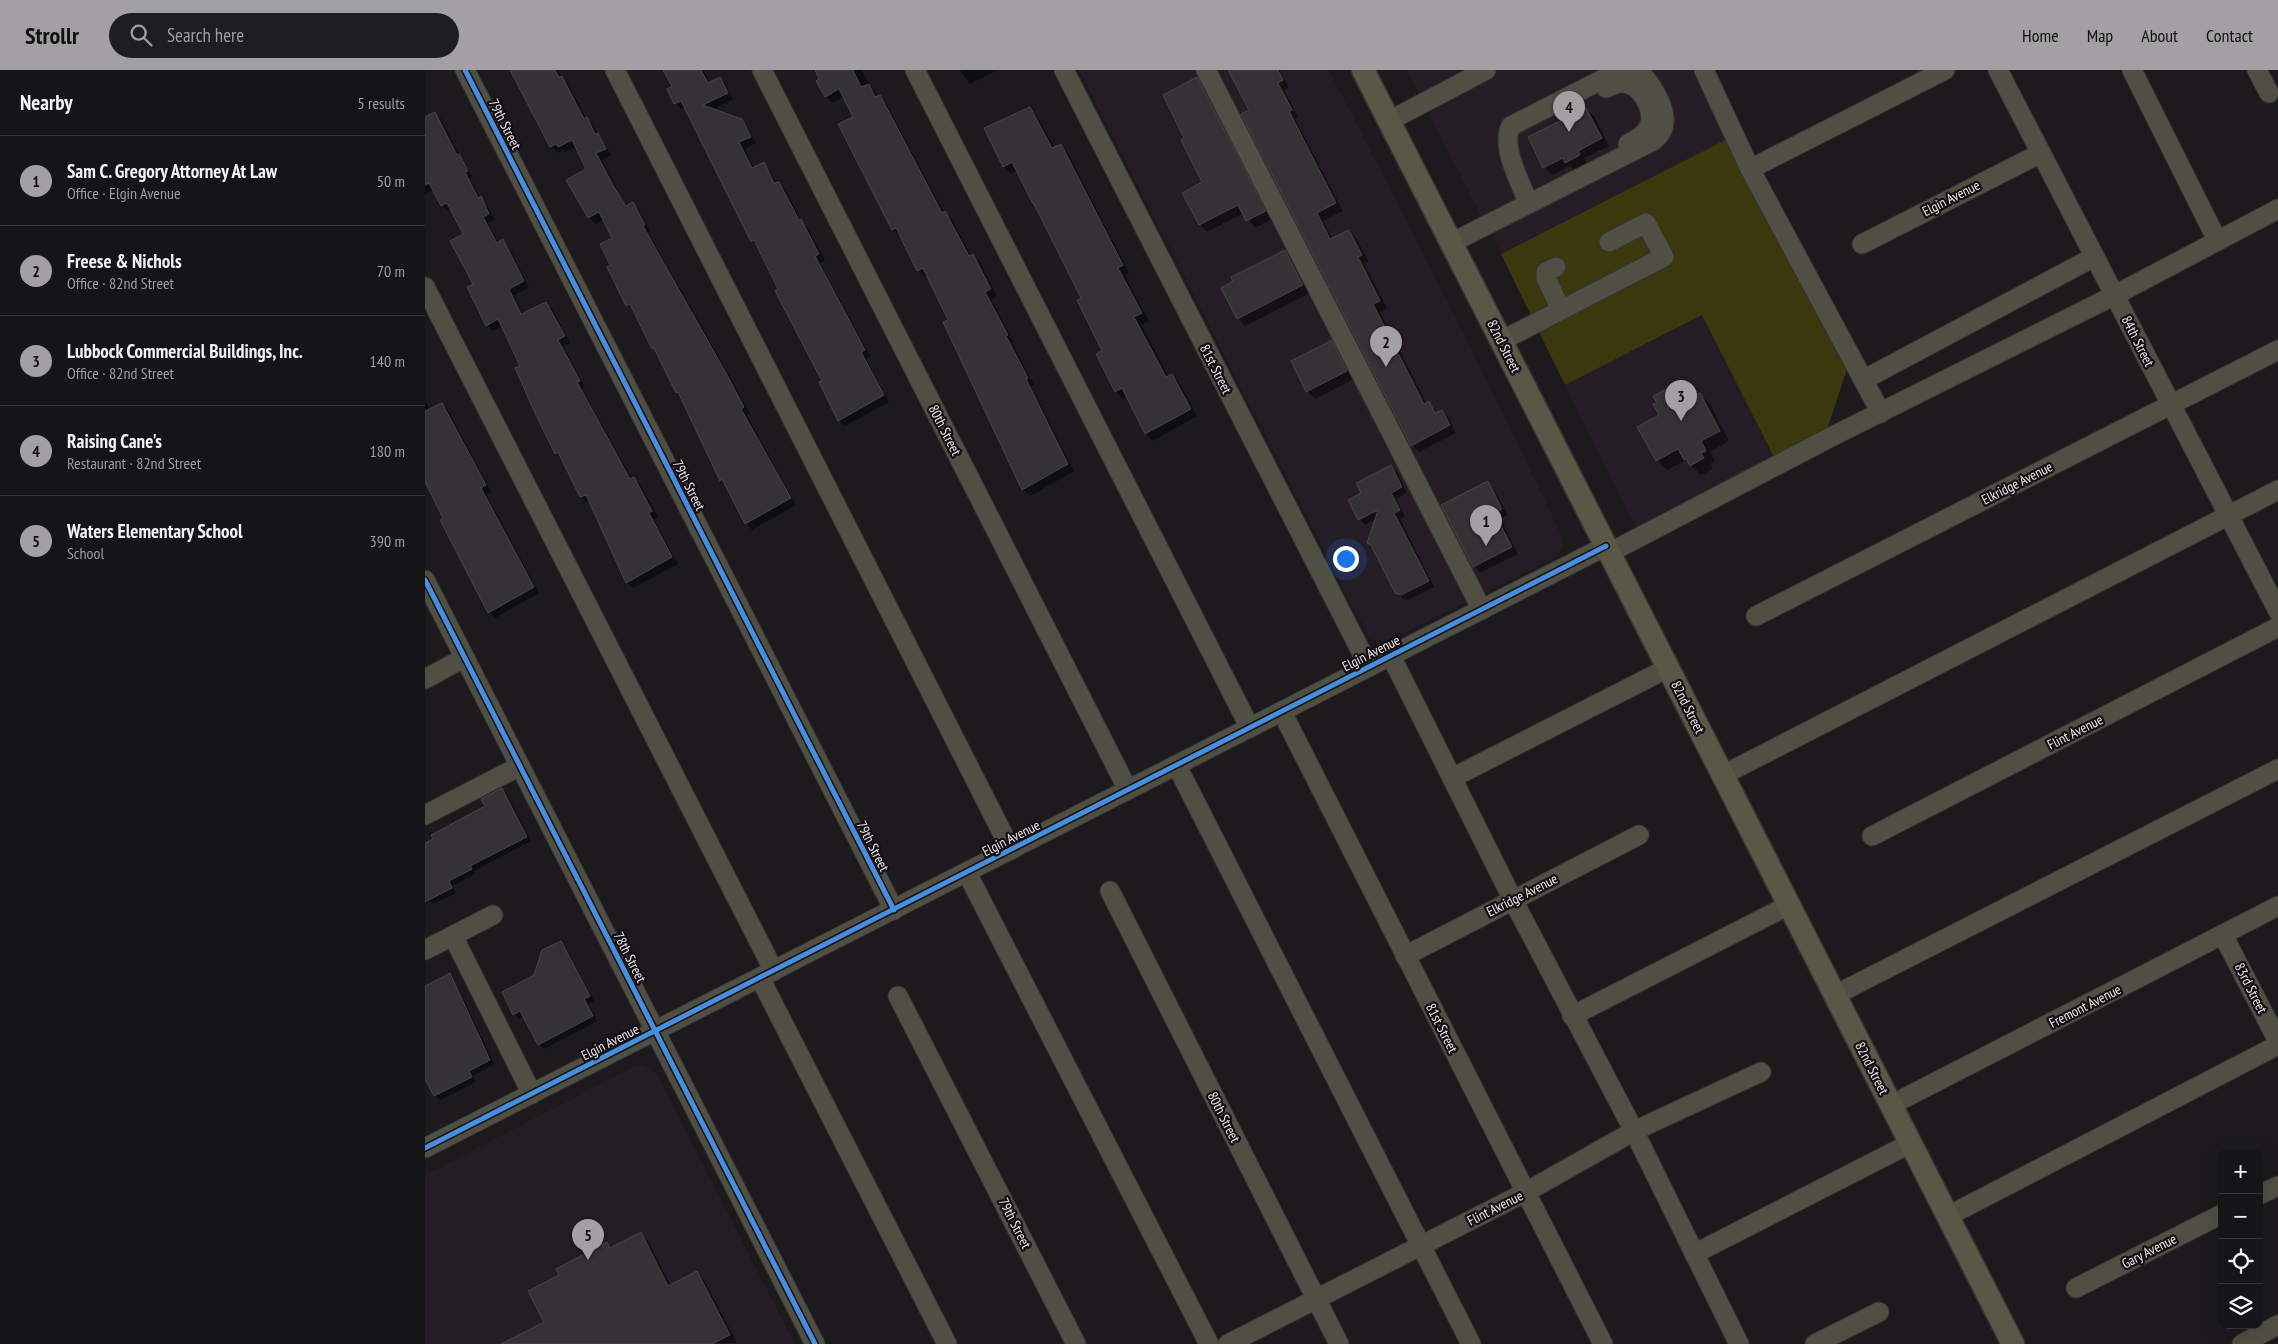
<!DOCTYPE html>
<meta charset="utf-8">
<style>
body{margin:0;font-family:"PT Sans Narrow",sans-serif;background:#1e1d1f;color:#f1f3f6}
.controls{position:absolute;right:15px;bottom:15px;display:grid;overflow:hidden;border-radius:10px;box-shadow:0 5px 20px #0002}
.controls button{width:45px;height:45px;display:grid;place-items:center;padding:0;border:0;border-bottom:1px solid #343335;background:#151416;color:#f1f3f6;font:25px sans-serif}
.you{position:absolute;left:920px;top:488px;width:18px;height:18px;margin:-12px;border:4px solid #fff;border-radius:50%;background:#1a73e8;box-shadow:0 0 0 8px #1a73e833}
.badge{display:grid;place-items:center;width:32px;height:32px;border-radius:50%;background:#a3a0a3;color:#111;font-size:16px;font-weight:700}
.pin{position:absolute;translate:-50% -41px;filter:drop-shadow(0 1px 2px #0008)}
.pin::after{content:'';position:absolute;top:26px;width:18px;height:15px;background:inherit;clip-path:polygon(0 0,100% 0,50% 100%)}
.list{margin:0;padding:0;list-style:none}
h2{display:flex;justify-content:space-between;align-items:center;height:65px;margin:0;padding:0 20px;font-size:21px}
h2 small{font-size:16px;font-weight:400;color:#9d9ea1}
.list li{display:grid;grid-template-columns:32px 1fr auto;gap:15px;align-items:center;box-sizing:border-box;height:90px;padding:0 20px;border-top:1px solid #343335}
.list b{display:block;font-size:19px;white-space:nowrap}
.list p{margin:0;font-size:16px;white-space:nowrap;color:#9d9ea1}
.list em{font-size:16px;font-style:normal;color:#9d9ea1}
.icon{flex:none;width:28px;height:28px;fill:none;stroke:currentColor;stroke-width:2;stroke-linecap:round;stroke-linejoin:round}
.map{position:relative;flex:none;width:1853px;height:1274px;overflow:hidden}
header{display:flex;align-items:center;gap:30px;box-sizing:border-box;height:70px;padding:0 25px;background:#a3a0a3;color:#111}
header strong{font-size:24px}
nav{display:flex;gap:28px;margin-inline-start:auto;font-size:18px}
.search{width:350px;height:45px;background:#1e1d1f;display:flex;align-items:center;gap:12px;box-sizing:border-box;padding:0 18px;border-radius:28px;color:#9d9ea1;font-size:19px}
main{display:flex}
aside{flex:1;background:#151416}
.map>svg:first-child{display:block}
.built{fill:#251d25}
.green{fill:#3b380d}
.shadow{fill:#0007}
.building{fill:#343234;stroke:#474547}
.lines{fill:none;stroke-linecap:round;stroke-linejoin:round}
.minor-casing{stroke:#353435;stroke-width:21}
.major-casing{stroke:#353435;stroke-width:25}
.minor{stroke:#504f44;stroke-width:19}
.major{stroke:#595846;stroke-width:22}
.cycleway-casing{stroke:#141014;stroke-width:8}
.cycleway{stroke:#468fdf;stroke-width:5}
.labels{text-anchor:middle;stroke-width:4.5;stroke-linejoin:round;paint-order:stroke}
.street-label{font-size:14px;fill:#ebe8eb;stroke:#141014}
</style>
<header>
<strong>Strollr</strong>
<div class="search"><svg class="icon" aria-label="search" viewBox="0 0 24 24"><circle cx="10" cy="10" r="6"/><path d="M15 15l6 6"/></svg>Search here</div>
<nav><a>Home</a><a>Map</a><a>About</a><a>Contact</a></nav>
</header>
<main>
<aside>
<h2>Nearby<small>5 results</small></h2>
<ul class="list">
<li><span class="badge">1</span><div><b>Sam C. Gregory Attorney At Law</b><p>Office · Elgin Avenue</p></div><em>50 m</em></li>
<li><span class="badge">2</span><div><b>Freese &amp; Nichols</b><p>Office · 82nd Street</p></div><em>70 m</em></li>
<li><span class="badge">3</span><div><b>Lubbock Commercial Buildings, Inc.</b><p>Office · 82nd Street</p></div><em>140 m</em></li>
<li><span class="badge">4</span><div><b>Raising Cane's</b><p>Restaurant · 82nd Street</p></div><em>180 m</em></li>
<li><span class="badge">5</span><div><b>Waters Elementary School</b><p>School</p></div><em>390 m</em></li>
</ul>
</aside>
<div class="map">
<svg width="1853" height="1274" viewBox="0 0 1853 1274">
<rect width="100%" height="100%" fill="#1c1a1d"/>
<!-- built -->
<g class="built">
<polygon points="654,0 772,0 1043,531 961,572 950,570 941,562"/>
<polygon points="790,0 904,0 1040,266 1137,466 1137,478 1130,487 1058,524"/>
<polygon points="982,0 1272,0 1306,67 1076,184"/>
<polygon points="1277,245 1350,389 1212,459 1140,315"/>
<polygon points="216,995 226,999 232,1005 370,1274 0,1274 0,1105 208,997"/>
</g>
<!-- green -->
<polygon class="green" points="1306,67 1423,296 1401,363 1350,389 1277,245 1140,315 1076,184"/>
<!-- shadow -->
<g class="shadow">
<polygon points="93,0 132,0 143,13 161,49 168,55 186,85 177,90 195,125 203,137 208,134 214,140 225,161 223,162 307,310 325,344 322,345 371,435 327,460 321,453 302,416 296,410 257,328 252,322 209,240 202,235 187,196 189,169 179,149 171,154 164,148 142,111 163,100 151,77 140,82 138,80 132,83 126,76"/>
<polygon points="240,0 278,0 285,13 295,8 301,14 308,29 287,40 316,50 322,57 331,73 320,79 329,98 338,94 344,100 352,114 354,113 360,119 377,152 382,157 400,190 395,193 445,286 441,289 464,332 420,356 414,350 399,312 333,177 327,171 260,37 256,39 250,33 248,17"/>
<polygon points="393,0 436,0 453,27 455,26 461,33 519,143 527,149 546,186 555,192 572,226 566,229 589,272 587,273 609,315 606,316 649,401 605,426 598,419 503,206 500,207 494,201 476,165 474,166 468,160 430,47 419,26 407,33 401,26"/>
<polygon points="535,0 573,0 545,14"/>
<polygon points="804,0 855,0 864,18 859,20 873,47 870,49 918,141 898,151 908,169 924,161 931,168 944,192 939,194 962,238 955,242 1002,334 1004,333 1013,343 1017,341 1024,348 1031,363 994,382 987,375"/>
<polygon points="772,9 779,16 847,149 830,158 819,143 782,162 775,154 779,113 761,68"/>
<polygon points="605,38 612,46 630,78 635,76 643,83 704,203 699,205 724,251 716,255 744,307 747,305 755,313 772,346 728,371 721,364 703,326 698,329 691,322 678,281 657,229 592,100 586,104 579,96"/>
<polygon points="1161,39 1169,46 1184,76 1159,88 1162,93 1149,100 1145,96 1127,105 1119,97"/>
<polygon points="10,43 16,49 35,87 48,107 45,109 55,127 61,134 70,150 63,153 74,173 78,171 84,177 104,218 89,225 98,244 121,233 127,239 145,273 138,276 160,317 157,319 207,409 209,408 215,414 233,447 229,450 253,494 208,518 202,512 165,431 162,433 156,427 138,389 131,383 97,296 78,256 68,261 62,255 50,215 39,164 27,139 23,141 17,135 9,119 0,124 0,46 1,48"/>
<polygon points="860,181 867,189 885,223 820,256 813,248"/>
<polygon points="906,272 914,279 929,309 890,329 882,321"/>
<polygon points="1245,319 1260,332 1274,324 1285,334 1304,371 1285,382 1290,391 1285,394 1288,399 1276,405 1261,390 1242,400 1232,390 1235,346 1233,333"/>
<polygon points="0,330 5,340 17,334 23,340 66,422 61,424 114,523 70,548 64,542 0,409"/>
<polygon points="966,396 972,402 982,423 971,429 980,446 975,449 1009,517 983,530 977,528 971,522 950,479 943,473 951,449 940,455 934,449 937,424"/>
<polygon points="1063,413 1069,419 1083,445 1075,449 1093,484 1055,503 1049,496"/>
<polygon points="77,719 82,724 106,771 49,801 50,804 27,816 31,823 8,834 5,831 0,833 0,775 61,736"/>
<polygon points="136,872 140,877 169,931 163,934 172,951 119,979 114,974 99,946 94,949 89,944 110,906"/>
<polygon points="24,905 29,909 69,994 48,1006 51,1012 15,1030 10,1026 0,1005 0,917"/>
<polygon points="215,1163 223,1171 246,1216 272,1202 279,1210 312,1273 79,1274 120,1253 136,1206 182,1174 187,1178"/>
</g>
<!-- building -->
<g class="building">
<polygon points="85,0 130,0 134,7 137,6 159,49 162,47 170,64 173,63 181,79 171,83 189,117 201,136 208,132 220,155 218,156 301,303 319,337 316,339 366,428 320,454 297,409 295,411 253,322 251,323 229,278 227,279 205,234 201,236 182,197 185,195 175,174 187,168 174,142 163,148 141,110 161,99 147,70 133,77 131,74 125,77"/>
<polygon points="238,0 276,0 283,13 295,7 303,23 278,35 317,49 326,67 314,72 327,98 339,92 349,113 354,112 374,150 376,149 394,184 390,186 440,280 436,282 459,325 413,351 394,312 397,311 350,221 353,219 329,170 326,172 256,31 249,34 242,19 247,16"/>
<polygon points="390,0 428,0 436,17 444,14 450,27 455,25 517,143 520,141 544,186 548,184 566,219 560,222 583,265 581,266 603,308 601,309 643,394 597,420 518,252 523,250 498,198 492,201 471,158 467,160 413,54 428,47 414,19 400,27 391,11 394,9"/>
<polygon points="803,0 853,0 858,10 853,13 867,40 864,41 911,133 892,143 905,169 924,160 937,185 933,187 955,231 948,234 999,334 1004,331 1010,343 1017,340 1025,355 986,376 816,44 824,40"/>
<polygon points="772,7 841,141 821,151 813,135 774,155 757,123 777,112 756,70 759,68 738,25"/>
<polygon points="605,37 627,78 636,74 698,195 693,198 717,243 709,247 741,307 747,304 766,339 720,364 697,318 690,322 671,284 677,281 652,230 656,228 609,134 608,134 587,92 578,97 559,58"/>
<polygon points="1161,38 1177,68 1153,81 1155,85 1140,93 1138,88 1118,98 1103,67"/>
<polygon points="10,42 32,85 34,84 43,101 40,102 53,128 56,126 64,144 58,147 72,173 78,169 99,211 84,219 96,244 121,232 140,266 133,270 155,311 152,312 205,409 209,407 227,441 224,443 247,487 201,513 161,425 155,427 133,382 130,384 111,345 90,298 95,296 73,249 61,256 42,217 48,214 25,171 38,164 22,133 16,136 4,113 0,115 0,47"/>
<polygon points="860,180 878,215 812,249 796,218 808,211 806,207"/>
<polygon points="907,270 922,301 881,322 866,291"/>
<polygon points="1245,317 1248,322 1251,321 1257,332 1275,323 1295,361 1276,371 1281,381 1276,383 1279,388 1265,396 1261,389 1259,390 1253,379 1231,391 1212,357 1234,345 1228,334 1232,333 1228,326"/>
<polygon points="17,333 61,415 56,418 109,517 63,543 15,450 18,448 0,412 0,341"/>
<polygon points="966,395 977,417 966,423 975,440 969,443 1004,511 976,525 970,523 946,475 942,473 953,440 933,450 923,430 936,423 931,413"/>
<polygon points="1063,411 1077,439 1069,442 1087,477 1048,497 1016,435"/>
<polygon points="77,718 102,767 45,796 47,799 24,811 27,818 0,832 0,773 8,769 6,765 60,736 56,729"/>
<polygon points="136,871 165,926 159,929 168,946 113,975 95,941 88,945 77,922 109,905 117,880"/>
<polygon points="25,903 65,990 44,1001 47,1007 9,1026 0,1009 0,916"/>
<polygon points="216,1162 243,1216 272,1201 305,1265 287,1274 76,1274 119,1252 103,1221 134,1205 131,1199 182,1172 185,1178"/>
</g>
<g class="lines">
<!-- minor casing -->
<g class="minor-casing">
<g id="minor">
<polyline points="40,0 469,840"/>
<polyline points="190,0 586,780"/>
<polyline points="337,0 703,720"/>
<polyline points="490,0 825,658"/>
<polyline points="639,0 944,597"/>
<polyline points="781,0 1057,540"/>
<polyline points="1279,0 1325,99 1456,343"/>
<polyline points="1573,0 1853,541"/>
<polyline points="1707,0 1792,170"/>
<polyline points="1832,0 1844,23"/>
<path d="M1181 18C1186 16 1191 13 1196 13 1215 12 1231 40 1224 56 1220 65 1212 69 1203 74"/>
<polyline points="964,51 1061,0"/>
<polyline points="1325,99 1520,0"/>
<path d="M1026 173 1228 71C1236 65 1240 58 1239 47 1238 34 1223 5 1210 1 1205 0 1199 1 1194 1L1086 56C1075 76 1096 114 1104 134"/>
<polyline points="1437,174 1616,83"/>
<polyline points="1131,197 1121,202 1121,208 1136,240"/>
<polyline points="0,217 349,901"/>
<polyline points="1076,271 1239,187 1221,153 1184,172"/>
<polyline points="1440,309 1669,187"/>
<polyline points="1184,483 1404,368 1690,225 1853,139"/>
<polyline points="0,510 390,1274"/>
<polyline points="1331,546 1853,280"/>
<polyline points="966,586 1088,830 1209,1061 1314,1274"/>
<polyline points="0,609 39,588"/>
<polyline points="857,642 1178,1274"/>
<polyline points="752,696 1046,1274"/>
<polyline points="1298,705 1853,420"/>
<polyline points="1027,708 1243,598"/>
<polyline points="0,745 95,696"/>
<polyline points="1447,766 1853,557"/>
<polyline points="542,803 784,1274"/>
<polyline points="685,821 914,1274"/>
<polyline points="1798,865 1853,971"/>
<polyline points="28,866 107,1024"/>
<polyline points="0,880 68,845"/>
<polyline points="980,886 1214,765"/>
<polyline points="335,908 522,1274"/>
<polyline points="1410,925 1853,699"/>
<polyline points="473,926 651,1274"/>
<polyline points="1147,946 1364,835"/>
<polyline points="1466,1035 1853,836"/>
<polyline points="0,1078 1181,476"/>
<polyline points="1834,1125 1853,1116"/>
<polyline points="1523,1146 1853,975"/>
<polyline points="1269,1184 1486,1073"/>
<polyline points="1651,1218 1797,1144"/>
<polyline points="803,1274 1101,1122 1209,1061 1336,1002"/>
<polyline points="1390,1274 1454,1242"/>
<polyline points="1817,1274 1853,1255"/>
</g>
</g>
<!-- major casing -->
<g class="major-casing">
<polyline id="major" points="938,0 1588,1274"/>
</g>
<!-- minor -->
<use href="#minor" class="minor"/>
<!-- major -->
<use href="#major" class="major"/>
<!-- cycleway casing -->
<g class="cycleway-casing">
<g id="cycleway">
<polyline points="40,0 469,840"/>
<polyline points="0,510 390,1274"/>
<polyline points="0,1078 1181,476"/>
</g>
</g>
<!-- cycleway -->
<use href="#cycleway" class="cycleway"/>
</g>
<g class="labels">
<!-- street labels -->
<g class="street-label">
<text transform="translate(80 54) rotate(63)" y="5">79th Street</text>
<text transform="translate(1526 128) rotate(-27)" y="5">Elgin Avenue</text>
<text transform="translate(1713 271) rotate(63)" y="5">84th Street</text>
<text transform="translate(1079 276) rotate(63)" y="5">82nd Street</text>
<text transform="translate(791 299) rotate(63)" y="5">81st Street</text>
<text transform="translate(520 360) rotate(63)" y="5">80th Street</text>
<text transform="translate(1592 413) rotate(-27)" y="5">Elkridge Avenue</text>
<text transform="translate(264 415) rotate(63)" y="5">79th Street</text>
<text transform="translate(946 583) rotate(-27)" y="5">Elgin Avenue</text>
<text transform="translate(1263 637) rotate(63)" y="5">82nd Street</text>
<text transform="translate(1650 662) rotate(-27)" y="5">Flint Avenue</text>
<text transform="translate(586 768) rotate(-27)" y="5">Elgin Avenue</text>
<text transform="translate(448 776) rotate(63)" y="5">79th Street</text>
<text transform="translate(1097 825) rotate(-27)" y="5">Elkridge Avenue</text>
<text transform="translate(205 887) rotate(63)" y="5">78th Street</text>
<text transform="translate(1826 918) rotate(63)" y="5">83rd Street</text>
<text transform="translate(1660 936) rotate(-27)" y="5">Fremont Avenue</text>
<text transform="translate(1017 958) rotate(63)" y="5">81st Street</text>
<text transform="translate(185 972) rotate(-27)" y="5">Elgin Avenue</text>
<text transform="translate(1447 998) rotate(63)" y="5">82nd Street</text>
<text transform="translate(799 1047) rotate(63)" y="5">80th Street</text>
<text transform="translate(1070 1138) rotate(-27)" y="5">Flint Avenue</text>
<text transform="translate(590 1153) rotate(63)" y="5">79th Street</text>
<text transform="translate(1724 1181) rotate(-27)" y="5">Gary Avenue</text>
</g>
</g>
</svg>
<div class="controls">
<button>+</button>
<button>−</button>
<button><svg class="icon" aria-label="locate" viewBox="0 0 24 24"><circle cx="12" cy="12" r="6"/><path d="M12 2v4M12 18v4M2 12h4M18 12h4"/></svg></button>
<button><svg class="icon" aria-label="layers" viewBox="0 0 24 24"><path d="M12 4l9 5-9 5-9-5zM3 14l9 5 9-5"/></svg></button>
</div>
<div class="you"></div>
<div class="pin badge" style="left:1061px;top:476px">1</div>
<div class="pin badge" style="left:961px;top:297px">2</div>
<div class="pin badge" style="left:1256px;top:351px">3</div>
<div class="pin badge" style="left:1144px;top:62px">4</div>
<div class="pin badge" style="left:163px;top:1190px">5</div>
</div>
</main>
